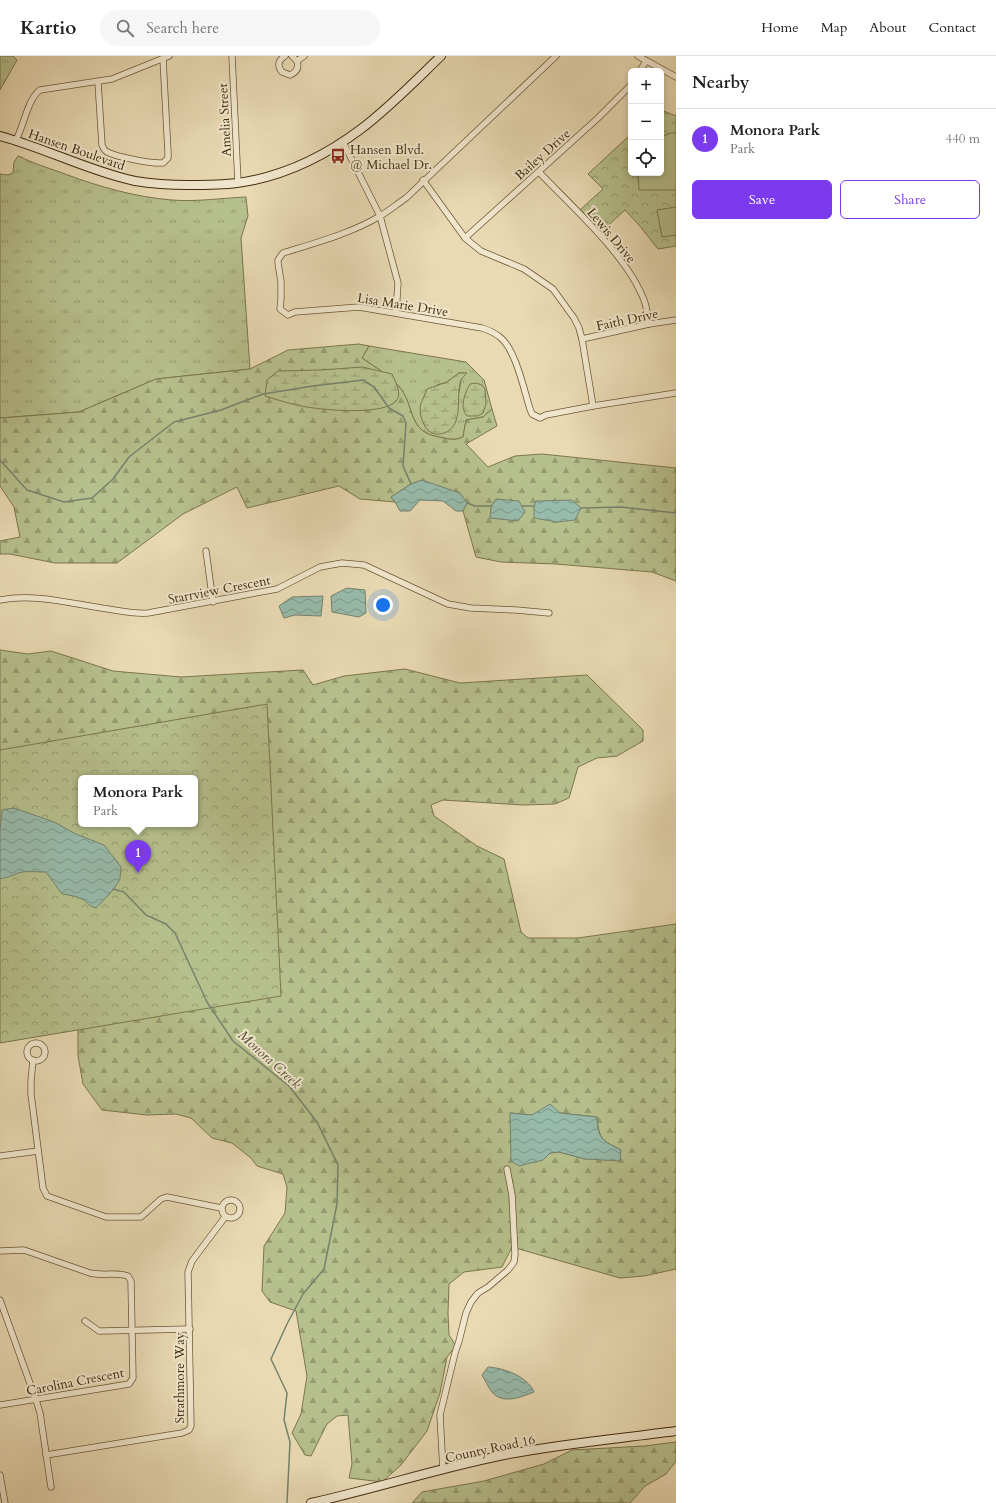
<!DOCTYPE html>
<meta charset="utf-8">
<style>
body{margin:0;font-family:Cardo,serif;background:#f6f6f6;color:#202124}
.controls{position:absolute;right:12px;top:12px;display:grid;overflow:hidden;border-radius:6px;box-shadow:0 2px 6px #0003}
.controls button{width:36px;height:36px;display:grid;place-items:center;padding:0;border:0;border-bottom:1px solid #e0e0e0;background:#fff;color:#202124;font:20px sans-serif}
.you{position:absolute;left:383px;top:549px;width:14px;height:14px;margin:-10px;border:3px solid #fff;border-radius:50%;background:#1a73e8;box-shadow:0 0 0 6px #1a73e833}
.badge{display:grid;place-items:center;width:26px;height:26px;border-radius:50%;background:#7c3aed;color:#fff;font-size:13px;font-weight:700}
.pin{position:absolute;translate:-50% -33px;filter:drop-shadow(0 1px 2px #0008)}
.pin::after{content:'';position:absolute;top:21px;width:14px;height:12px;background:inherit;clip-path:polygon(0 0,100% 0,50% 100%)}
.popup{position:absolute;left:78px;top:719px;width:120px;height:52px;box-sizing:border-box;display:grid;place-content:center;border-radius:6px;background:#fff;filter:drop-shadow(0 1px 3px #0005);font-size:13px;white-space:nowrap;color:#757577}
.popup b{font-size:15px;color:#202124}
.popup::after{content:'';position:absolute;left:50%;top:100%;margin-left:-8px;border:8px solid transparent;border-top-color:#fff}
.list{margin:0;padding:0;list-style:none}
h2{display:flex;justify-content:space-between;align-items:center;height:52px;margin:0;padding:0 16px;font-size:17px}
h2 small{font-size:13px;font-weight:400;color:#757577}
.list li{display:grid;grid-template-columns:26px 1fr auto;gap:12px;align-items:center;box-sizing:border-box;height:60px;padding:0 16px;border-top:1px solid #e0e0e0}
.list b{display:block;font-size:15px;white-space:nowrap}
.list p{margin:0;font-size:13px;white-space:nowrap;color:#757577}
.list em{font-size:13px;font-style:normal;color:#757577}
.actions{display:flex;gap:8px;padding:12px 16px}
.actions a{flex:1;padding:9px 0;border:1px solid #7c3aed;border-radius:6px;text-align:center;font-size:14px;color:#7c3aed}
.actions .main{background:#7c3aed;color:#fff}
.icon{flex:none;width:22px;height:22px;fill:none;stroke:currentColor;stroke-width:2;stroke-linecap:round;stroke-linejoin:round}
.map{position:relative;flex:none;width:676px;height:1447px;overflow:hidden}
header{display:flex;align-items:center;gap:24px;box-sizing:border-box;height:56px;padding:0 20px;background:#fff;border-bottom:1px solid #e0e0e0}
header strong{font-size:19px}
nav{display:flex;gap:22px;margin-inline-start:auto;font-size:14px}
.search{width:280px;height:36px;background:#f6f6f6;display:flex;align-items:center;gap:10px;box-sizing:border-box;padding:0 14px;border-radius:22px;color:#757577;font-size:15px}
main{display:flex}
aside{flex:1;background:#fff}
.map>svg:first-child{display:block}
.grass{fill:url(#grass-tufts);stroke:#7c764d;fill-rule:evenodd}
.forest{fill:url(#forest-firs);stroke:#7c764d;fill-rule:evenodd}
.wetland{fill:url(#wetland-marsh);stroke:#7c764d}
.park{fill:url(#park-crowns);stroke:#7c764d;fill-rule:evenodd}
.pitch{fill:#b6c08c;stroke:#7c764d}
.water{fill:url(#water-waves);stroke:#75826d}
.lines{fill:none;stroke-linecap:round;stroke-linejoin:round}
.stream{stroke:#75826d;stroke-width:1.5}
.street-casing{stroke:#6c5837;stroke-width:7}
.secondary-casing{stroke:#422c0e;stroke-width:10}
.street{stroke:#f1e7ce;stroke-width:5.5}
.secondary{stroke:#f1e7ce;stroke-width:8}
.labels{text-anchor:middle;stroke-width:4;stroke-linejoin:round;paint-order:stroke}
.street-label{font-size:13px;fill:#422c0e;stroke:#f1e7ce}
.poi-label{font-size:13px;fill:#422c0e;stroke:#f1e7ce;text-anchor:start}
.water-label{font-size:14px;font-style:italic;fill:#575036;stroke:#f1e7ce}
</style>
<header>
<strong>Kartio</strong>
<div class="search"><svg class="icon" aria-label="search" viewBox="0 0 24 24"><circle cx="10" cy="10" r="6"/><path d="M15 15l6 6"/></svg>Search here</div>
<nav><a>Home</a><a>Map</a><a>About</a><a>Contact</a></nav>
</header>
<main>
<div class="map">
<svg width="676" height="1447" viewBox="0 0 676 1447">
<defs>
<pattern id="grass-tufts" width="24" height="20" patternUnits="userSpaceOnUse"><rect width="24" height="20" fill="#b6c08c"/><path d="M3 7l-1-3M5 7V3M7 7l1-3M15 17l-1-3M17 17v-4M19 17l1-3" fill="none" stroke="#969c71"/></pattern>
<pattern id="forest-firs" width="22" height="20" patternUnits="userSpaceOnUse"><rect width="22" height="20" fill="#b6c08c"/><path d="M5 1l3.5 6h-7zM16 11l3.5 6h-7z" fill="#969c71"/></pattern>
<pattern id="wetland-marsh" width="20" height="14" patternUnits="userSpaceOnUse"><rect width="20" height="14" fill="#b6c08c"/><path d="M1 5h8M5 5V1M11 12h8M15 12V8" fill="none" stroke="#969c71"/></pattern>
<pattern id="park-crowns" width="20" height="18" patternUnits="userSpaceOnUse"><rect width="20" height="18" fill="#b6c08c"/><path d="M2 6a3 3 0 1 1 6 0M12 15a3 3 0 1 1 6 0" fill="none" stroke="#969c71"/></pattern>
<pattern id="water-waves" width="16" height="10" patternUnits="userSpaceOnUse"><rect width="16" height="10" fill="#97bbac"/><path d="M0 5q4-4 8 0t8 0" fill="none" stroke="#7d988a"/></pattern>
</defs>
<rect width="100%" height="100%" fill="#e9dab3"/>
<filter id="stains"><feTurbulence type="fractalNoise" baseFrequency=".005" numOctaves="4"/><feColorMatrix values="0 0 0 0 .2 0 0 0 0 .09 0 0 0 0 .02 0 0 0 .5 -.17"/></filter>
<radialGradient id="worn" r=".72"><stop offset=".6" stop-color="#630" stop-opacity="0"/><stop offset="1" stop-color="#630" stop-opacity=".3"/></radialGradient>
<!-- grass -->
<g class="grass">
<polygon points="0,0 13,0 17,4 0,34"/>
<path d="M18 100H19C34 108 49 112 65 118 100 131 135 141 172 144 197 146 222 142 246 141L248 160 241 182 250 313 156 323 79 356 0 362V118L8 119 13 117 14 106Z"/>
<path d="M369 290 466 306 484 324 492 353 483 361 466 364 463 381C454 385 450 383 439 381 408 376 415 352 401 333 391 320 376 312 362 302ZM459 317H466L461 323 459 337 437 329 447 326Z"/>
</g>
<!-- forest -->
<g class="forest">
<path d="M359 288 369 290 362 302C376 312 391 320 401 333 415 352 408 376 439 381 449 383 454 385 463 381L466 364 483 361 492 353 497 370 466 388 488 411 515 400 542 398 676 412V525L652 516 556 508 501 506 476 501 463 455 467 447 419 425 411 428 391 441 395 446 360 443 339 430 247 452 237 431 183 458 117 507H55L10 498H0V485L20 481 14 451 0 430V362L79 356 156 323 250 313 288 294Z"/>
<path d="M0 594 28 598 51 595 113 615 181 621 303 614 313 629 344 620 405 613 460 627 587 619 643 674V685L617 700 597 702 578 711 569 742 555 748 523 749 443 744 431 749 434 760 477 790 504 803 521 876 528 882H578L676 868V1213L644 1220 620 1222 512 1191 502 1211 464 1216 449 1228 448 1257 449 1279 456 1290 447 1301 440 1337 427 1375 401 1409 382 1426 349 1422 352 1408 348 1359 337 1360 327 1368 311 1400 305 1399 292 1377 301 1358 307 1320 296 1255 270 1246 262 1235 264 1190 285 1157 287 1131 283 1118 257 1110 251 1102 232 1087 212 1082 191 1062 176 1058 147 1059 102 1054 83 1028 78 1000V973L0 774ZM81 722H195V768H81ZM510 1057 532 1059 560 1057 597 1061C599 1084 602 1084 621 1094L585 1103 559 1096 550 1097 543 1104Z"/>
<polygon points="676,1386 676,1405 666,1418 645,1430 630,1447 412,1447 422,1436 484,1425 544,1408 572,1394 644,1390"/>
</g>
<!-- wetland -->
<g class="wetland">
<path d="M362 311 392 318C395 325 402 337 397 344 386 360 324 354 307 351 293 349 278 344 265 340L267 324 278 315 321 314Z"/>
<path d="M459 317H467C465 319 462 322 461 324 455 339 465 370 444 377 440 378 437 379 432 377 423 373 418 356 421 347 423 343 425 338 427 333L447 326Z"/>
<path d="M476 327 482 329 485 333 486 348 483 357 477 360H467C459 351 465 337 470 328Z"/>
</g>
<!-- park -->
<g class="park">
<polygon points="661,54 676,60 676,190 658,193 639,169 625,154 601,176 580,154 603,133 588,118 631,78 631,117 661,117"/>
<path d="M267 648 281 940 0 987V694ZM81 722H195V768H81Z"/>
</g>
<!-- pitch -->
<g class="pitch">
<polygon points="671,77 676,77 676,134 639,134 638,117 661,117 661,81"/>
<polygon points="676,151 676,179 662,181 657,154"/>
</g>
<!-- water -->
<g class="water">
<polygon points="422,424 460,437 467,447 463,455 456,455 443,445 420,444 410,455 400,455 395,446 391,441 411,428"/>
<polygon points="496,443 519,445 525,456 518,465 490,462 491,450"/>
<polygon points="572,444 581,452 575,464 557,466 534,462 534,450 536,445"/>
<polygon points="347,532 365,534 366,557 359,561 332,556 331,540"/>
<polygon points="323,540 321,560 295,559 284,562 279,550 292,541"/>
<path d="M14 752 54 766 76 778 104 789 121 811 120 823 113 834 96 852C88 850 88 846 82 843 76 840 69 839 62 838L46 816C38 816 30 815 22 816 14 818 8 822 0 823V774L2 754Z"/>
<path d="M550 1048 560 1057 597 1061C598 1084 602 1084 621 1094L620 1105 585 1103 559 1096 550 1097 543 1104 519 1110 511 1105 510 1057 532 1059Z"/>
<path d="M488 1311C504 1312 527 1320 534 1336 521 1341 503 1349 492 1336 488 1331 485 1324 482 1319Z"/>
</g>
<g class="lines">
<!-- stream -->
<g class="stream">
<polyline points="0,404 27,434 64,446 92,442 113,423 129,401 174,366 221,354 263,338 313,330 363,324 374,331 389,352 403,360 406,367 403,410 411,428"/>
<polyline points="467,447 475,450 492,450"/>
<polyline points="522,450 534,450"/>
<polyline points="581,452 621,451 676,457"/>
<polyline points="113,833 124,836 146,859 166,868 175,877 207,946 233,985 289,1030 317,1066 338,1109 337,1148 324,1213 303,1238 287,1268 271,1303 287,1337 284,1364 290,1386 287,1447"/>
</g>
<!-- street casing -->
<g class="street-casing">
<g id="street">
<polyline points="232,0 238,127"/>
<path d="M285 0C278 4 277 10 282 16L290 19C297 16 299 11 297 5L292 0"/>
<path d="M556 0 406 142C397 148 389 155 380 160 352 177 315 187 283 197L278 204V207L281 226V243L280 253 288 259 295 256 359 251 482 272C489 274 495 277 501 282 516 295 524 334 530 353L532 358 540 362 546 359 593 350 676 337"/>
<polyline points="638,0 676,21"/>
<polyline points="297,5 304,0"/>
<polyline points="640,15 646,5"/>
<path d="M98 26 102 89C103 92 104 94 107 96 117 101 152 108 163 107L168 102V96L163 3"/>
<path d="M16 84C24 70 27 44 40 34L112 23 169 0"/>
<polyline points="343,86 380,160 398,227 396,257"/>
<path d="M539 116C572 151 627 199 644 244 647 252 648 261 649 268"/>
<polyline points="423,124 465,182 481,195 524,213 553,233 574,262 579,272 582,283 593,350"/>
<polyline points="465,182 598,62 631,29"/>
<polyline points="582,283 649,268 676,264"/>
<polyline points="206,495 213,546"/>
<path d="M0 544C35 537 72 548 108 553 121 555 134 558 148 557L277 533 320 511 342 507 364 509 448 548 471 552 516 554 549 557"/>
<circle cx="36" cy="996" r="9"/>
<polyline points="33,1004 31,1025 31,1038 43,1132 47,1140 106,1161 141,1161 161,1143 167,1141 221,1152"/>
<polyline points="0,1100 38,1095"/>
<circle cx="231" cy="1153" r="9"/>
<path d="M0 1195 24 1194 90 1217C102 1220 116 1216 128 1220L131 1225 133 1322 129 1328 0 1349"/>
<polyline points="0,1244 36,1344 40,1357 51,1431"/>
<polyline points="85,1265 99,1275 102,1275 190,1273"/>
<polyline points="46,1399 182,1377 189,1374 191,1370 188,1216 192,1205 225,1161"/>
<polyline points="443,1414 440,1359 455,1297 459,1285 466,1257 471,1246 478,1237 488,1231 508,1214 514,1206 515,1198 512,1139 507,1113"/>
<polyline points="0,1419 5,1447"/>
</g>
</g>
<!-- secondary casing -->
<g class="secondary-casing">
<g id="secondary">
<path d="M0 80C46 92 88 115 135 125 153 128 171 129 189 129 205 129 221 129 237 127 282 121 325 100 361 73 390 51 415 25 441 0"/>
<path d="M311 1447C374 1433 436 1413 499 1400 557 1388 617 1383 676 1375"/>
</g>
</g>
<!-- street -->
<use href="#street" class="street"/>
<!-- secondary -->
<use href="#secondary" class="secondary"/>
</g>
<!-- icons -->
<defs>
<g id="bus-bare" transform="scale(1.2)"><path d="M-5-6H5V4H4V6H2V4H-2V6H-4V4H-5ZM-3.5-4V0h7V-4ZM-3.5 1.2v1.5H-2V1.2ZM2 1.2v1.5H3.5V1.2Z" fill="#8f2418" stroke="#f1e7ce" stroke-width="2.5" paint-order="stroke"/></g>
</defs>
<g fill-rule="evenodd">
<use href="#bus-bare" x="338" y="100"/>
</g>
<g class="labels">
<!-- street labels -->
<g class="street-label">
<text transform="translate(224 64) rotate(-93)" y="5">Amelia Street</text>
<text transform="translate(77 93) rotate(19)" y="5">Hansen Boulevard</text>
<text transform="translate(542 98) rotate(-42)" y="5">Bailey Drive</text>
<text transform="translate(612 179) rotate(50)" y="5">Lewis Drive</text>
<text transform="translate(403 248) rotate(9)" y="5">Lisa Marie Drive</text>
<text transform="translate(627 263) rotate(-12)" y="5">Faith Drive</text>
<text transform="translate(219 533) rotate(-11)" y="5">Starrview Crescent</text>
<text transform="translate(179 1322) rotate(-90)" y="5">Strathmore Way</text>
<text transform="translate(75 1325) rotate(-11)" y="5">Carolina Crescent</text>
<text transform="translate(490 1392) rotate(-12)" y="5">County Road 16</text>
</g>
<!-- poi labels -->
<g class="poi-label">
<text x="350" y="98">Hansen Blvd.<tspan x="350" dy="15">@ Michael Dr.</tspan></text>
</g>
<!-- water labels -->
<g class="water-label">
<text transform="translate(270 1003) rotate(42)" y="5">Monora Creek</text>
</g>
</g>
<rect width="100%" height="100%" filter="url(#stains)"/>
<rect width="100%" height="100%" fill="url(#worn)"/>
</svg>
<div class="controls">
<button>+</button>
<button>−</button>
<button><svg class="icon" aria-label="locate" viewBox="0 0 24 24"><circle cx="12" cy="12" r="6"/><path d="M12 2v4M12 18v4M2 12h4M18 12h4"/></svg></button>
</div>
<div class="you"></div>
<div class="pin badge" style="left:138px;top:817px">1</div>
<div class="popup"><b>Monora Park</b>Park</div>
</div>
<aside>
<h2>Nearby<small></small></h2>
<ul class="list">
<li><span class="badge">1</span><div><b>Monora Park</b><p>Park</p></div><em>440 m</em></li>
</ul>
<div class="actions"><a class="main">Save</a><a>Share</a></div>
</aside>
</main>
